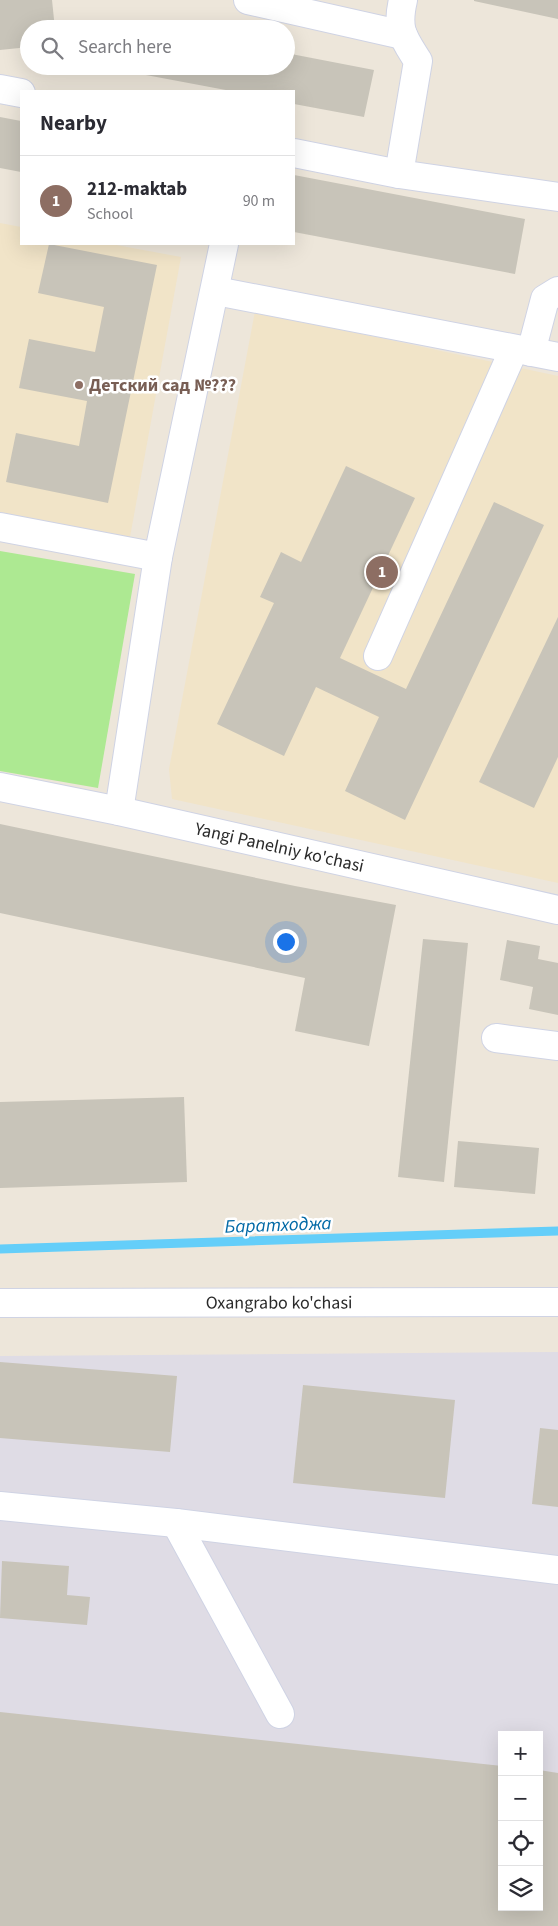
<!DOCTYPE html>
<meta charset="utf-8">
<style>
body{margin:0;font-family:"Source Sans 3",sans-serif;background:#f7f7f7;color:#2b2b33}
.controls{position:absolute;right:15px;bottom:15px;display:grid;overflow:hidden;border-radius:0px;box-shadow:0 5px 20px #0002}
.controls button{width:45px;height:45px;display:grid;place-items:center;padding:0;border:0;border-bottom:1px solid #e1e1e2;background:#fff;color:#2b2b33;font:25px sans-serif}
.you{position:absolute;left:285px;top:941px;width:18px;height:18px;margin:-12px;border:4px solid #fff;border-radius:50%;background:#1a73e8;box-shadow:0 0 0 8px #1a73e833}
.badge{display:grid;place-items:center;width:32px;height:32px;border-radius:50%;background:#ea580c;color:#fff;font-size:16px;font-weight:700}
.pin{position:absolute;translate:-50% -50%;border:2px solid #fff;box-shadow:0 1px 5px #0006}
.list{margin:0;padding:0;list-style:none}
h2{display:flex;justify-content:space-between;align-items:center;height:65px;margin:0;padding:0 20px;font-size:21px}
h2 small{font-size:16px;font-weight:400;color:#7c7c81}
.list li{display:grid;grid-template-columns:32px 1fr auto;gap:15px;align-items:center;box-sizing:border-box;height:90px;padding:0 20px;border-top:1px solid #e1e1e2}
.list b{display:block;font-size:19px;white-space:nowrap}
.list p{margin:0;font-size:16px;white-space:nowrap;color:#7c7c81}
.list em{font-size:16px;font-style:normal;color:#7c7c81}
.icon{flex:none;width:28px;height:28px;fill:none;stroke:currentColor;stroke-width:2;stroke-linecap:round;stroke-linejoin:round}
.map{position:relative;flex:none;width:558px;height:1926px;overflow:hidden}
.search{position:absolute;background:#fff;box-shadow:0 5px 20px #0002;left:20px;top:20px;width:275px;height:55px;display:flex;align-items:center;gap:12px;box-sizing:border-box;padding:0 18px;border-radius:28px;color:#7c7c81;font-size:19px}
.panel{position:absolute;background:#fff;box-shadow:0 5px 20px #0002;left:20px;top:90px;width:275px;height:155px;border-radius:0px}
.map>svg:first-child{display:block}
.industrial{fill:#dfdce5;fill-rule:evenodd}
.education{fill:#f1e4c8}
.green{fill:#ade992}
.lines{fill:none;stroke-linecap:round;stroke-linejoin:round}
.stream{stroke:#64cef9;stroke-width:9}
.building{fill:#c8c4b9}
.minor-casing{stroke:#cfd3e4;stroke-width:30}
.minor{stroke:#fff;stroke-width:28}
.education-dot{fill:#8d6e63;stroke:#fff;stroke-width:2}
.labels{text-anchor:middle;stroke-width:5;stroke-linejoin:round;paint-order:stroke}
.education-label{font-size:18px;font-weight:bold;fill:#785e54;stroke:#fff;text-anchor:start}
.street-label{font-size:18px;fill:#2a2a2a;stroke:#fff}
.water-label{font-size:19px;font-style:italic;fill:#0169a6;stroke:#fff}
</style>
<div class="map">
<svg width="558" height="1926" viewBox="0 0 558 1926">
<rect width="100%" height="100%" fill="#ede6da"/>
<!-- industrial -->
<path class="industrial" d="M558 1352V1926H0V1356ZM502 1735H539V1907H502Z"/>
<!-- education -->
<g class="education">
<polygon points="0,223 21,227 21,244 111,244 181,257 130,537 0,513"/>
<polygon points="255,311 558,376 558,883 172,799 169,769"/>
</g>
<!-- green -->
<polygon class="green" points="0,551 135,574 98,788 0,771"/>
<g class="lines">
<!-- stream -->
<polyline class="stream" points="0,1249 558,1231"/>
</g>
<!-- building -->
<g class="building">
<polygon points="0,0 52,0 55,29 29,29 29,47 0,50"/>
<polygon points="474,0 558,0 558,19 474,1"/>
<polygon points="286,53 374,70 364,117 294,104 294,91 231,91 130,72 131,66 286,66"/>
<polygon points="0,117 21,121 21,172 0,168"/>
<polygon points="294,175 525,219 515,274 294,232"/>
<polygon points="49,244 157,265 108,503 6,482 16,433 79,446 87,401 19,388 29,339 95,352 104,307 38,293"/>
<polygon points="346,466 415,498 340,658 406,689 494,502 544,525 405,820 345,791 379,717 316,687 284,756 217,724 274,603 260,597 281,552 301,562"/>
<polygon points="558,617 558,757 534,808 479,782"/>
<polygon points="0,824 295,886 396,905 369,1046 295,1031 305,978 0,913"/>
<polygon points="423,939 468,943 444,1182 398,1177"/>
<polygon points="507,940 540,946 538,959 558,963 558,1015 529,1009 533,987 500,980"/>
<polygon points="184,1097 187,1182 0,1188 0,1102"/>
<polygon points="458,1141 539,1148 535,1194 454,1187"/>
<polygon points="0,1362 177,1376 170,1452 0,1438"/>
<polygon points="303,1385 455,1400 445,1498 293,1483"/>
<polygon points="540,1428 558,1430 558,1507 532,1504"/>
<polygon points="2,1561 69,1566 67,1595 90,1597 87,1625 0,1618"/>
<polygon points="0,1712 502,1766 502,1907 539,1907 539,1770 558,1773 558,1926 0,1926"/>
</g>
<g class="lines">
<!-- minor casing -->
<g class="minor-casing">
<g id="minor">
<polyline points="248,0 403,35"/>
<polyline points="0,89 21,93"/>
<polyline points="294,153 399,174 558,197"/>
<path d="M399 174 418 61C403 37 396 30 403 0"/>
<polyline points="216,291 558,357"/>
<polyline points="531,352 545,299 558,291"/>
<polyline points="0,527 158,557 224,244"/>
<polyline points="378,656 514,349"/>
<path id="s1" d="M0 787 119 811 558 910"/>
<polyline points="119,811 158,557"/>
<polyline points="496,1038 558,1046"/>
<path id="s2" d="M0 1303 558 1302"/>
<polyline points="0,1506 176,1523 558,1570"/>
<polyline points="176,1523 280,1714"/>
</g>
</g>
<!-- minor -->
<use href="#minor" class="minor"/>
</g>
<!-- markers -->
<circle class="education-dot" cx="79" cy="385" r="5"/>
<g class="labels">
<!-- education labels -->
<g class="education-label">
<text x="89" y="391">Детский сад №???</text>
</g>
<!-- street labels -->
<g class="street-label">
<text dy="6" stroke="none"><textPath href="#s1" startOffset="286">Yangi Panelniy ko'chasi</textPath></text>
<text dy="6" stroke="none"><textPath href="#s2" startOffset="279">Oxangrabo ko'chasi</textPath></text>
</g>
<!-- water labels -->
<g class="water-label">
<text transform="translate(278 1224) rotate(-2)" y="7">Баратходжа</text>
</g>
</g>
</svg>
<div class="controls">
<button>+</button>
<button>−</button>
<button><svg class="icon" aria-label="locate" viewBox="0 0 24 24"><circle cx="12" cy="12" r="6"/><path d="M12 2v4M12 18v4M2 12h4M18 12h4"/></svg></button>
<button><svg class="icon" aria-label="layers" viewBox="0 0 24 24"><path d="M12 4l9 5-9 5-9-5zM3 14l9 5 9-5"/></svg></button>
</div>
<div class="you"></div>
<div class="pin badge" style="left:382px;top:572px;background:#8d6e63">1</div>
<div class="search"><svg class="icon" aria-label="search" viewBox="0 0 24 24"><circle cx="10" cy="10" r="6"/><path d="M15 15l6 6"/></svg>Search here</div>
<section class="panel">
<h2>Nearby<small></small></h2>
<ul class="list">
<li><span class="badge" style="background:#8d6e63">1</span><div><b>212-maktab</b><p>School</p></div><em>90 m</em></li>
</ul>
</section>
</div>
